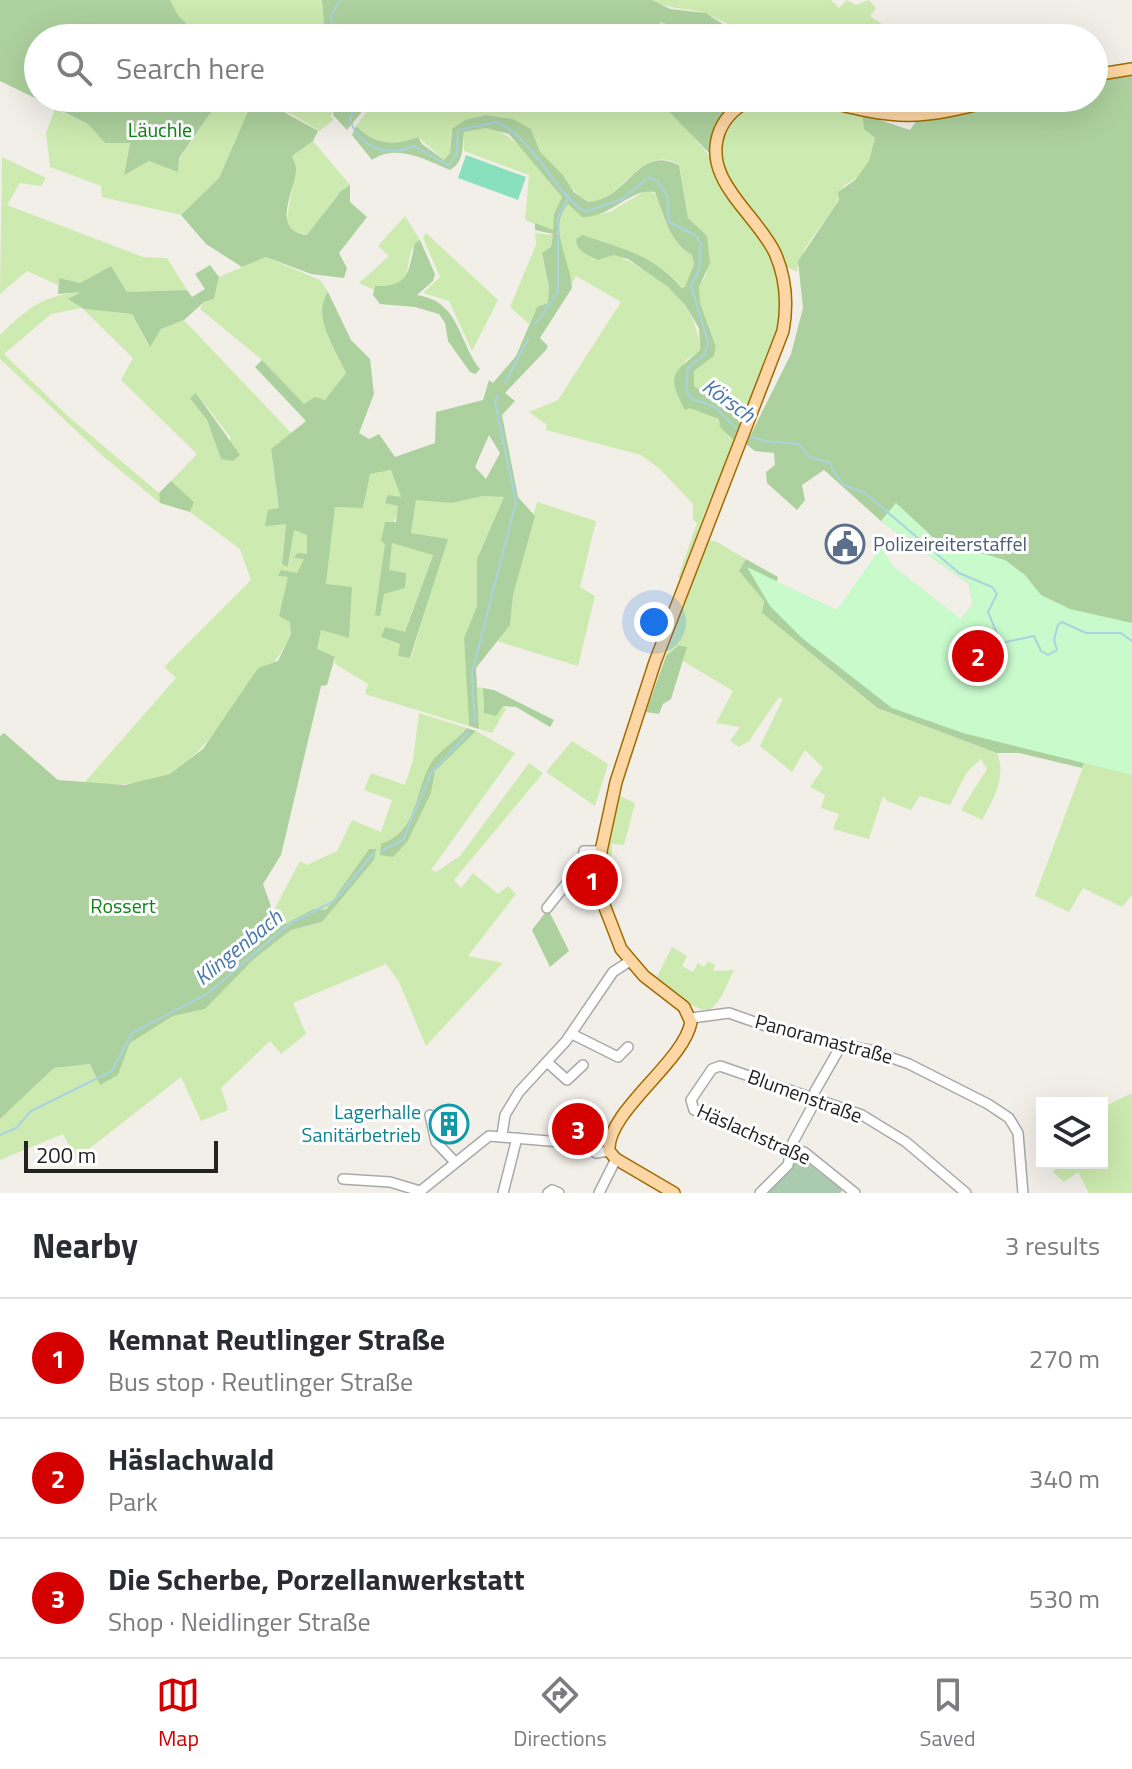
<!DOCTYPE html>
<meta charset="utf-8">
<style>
body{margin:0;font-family:"Titillium Web",sans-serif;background:#f7f7f7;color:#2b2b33}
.controls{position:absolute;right:24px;bottom:24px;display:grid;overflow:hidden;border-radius:0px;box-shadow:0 8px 32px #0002}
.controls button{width:72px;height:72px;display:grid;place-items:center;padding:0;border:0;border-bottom:2px solid #e1e1e2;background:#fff;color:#2b2b33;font:40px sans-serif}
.scale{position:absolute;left:24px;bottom:20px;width:194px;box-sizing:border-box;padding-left:8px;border:4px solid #222;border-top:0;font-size:22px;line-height:28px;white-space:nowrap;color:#222;-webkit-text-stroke:6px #fff;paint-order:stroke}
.you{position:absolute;left:654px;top:622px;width:28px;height:28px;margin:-20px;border:6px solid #fff;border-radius:50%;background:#1a73e8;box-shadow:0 0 0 12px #1a73e833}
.badge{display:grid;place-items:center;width:52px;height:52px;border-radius:50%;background:#d40000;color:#fff;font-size:26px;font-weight:700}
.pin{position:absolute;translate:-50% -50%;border:4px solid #fff;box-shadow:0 2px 8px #0006}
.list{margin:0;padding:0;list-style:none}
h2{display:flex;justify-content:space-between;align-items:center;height:104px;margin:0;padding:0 32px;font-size:34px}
h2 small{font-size:26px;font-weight:400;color:#7c7c81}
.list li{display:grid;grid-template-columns:52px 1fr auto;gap:24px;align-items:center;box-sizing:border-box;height:120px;padding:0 32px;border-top:2px solid #e1e1e2}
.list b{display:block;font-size:30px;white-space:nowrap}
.list p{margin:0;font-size:26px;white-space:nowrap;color:#7c7c81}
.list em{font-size:26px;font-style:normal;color:#7c7c81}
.icon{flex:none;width:44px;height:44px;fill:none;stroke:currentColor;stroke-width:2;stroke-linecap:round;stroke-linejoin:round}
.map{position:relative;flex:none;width:1132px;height:1193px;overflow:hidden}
.search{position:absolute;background:#fff;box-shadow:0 8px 32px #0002;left:24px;right:24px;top:24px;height:88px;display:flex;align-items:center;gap:20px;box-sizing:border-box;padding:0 28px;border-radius:44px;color:#7c7c81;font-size:30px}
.sheet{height:464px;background:#fff}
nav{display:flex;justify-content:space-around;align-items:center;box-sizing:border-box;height:112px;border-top:2px solid #e1e1e2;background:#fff;font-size:22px;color:#7c7c81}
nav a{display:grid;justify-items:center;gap:4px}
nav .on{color:#d40000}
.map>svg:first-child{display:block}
.grass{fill:#cdebb0;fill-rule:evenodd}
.forest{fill:#add19e;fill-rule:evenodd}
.cemetery{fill:#aacbaf}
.park{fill:#c8facc}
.pitch{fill:#88e0be}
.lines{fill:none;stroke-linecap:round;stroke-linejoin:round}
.stream{stroke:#aad3df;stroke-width:2}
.minor-casing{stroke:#a9a9a9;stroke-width:12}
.major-casing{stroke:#a06b00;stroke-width:14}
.minor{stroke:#fff;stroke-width:9}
.major{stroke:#fcd6a4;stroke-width:11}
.labels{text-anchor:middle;stroke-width:6;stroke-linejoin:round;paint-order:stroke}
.park-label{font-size:20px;fill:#0c8416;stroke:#fff}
.service-label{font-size:20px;fill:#4e5e75;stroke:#fff;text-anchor:start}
.street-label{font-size:20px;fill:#222;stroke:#fff}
.culture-label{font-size:20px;fill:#0d838f;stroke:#fff;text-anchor:end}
.water-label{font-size:22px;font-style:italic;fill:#4a7aab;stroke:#fff}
</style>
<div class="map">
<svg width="1132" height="1193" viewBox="0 0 1132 1193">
<rect width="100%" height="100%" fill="#f2efe9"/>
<!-- grass -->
<g class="grass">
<polygon points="170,0 322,0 325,38 200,38 178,15"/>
<path d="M652 0H831L839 8 847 0 856 5 869 0 876 8 870 16 902 38H750L742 26C724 27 718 16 701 12 683 7 669 10 652 0Z"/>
<polygon points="660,22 713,38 656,38"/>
<polygon points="221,98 335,98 331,117 334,120 319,131 292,114 253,104 219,178 181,215 102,197 101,186 50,167 46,133 55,109 88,124 105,143 130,143 124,174 149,161 178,171 179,159"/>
<path d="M377 98H446L457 107 486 106 528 98H656L661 101C709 153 783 234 782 308 781 348 758 388 743 424L733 412 694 386V371L714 356 716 347 700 303 699 287 707 273V237L688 218 679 164C636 144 630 198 588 202 577 196 550 164 540 153 535 146 535 135 531 130 529 127 523 127 520 125 500 110 468 114 451 131L450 153 444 160 418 137C394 146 375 145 356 126Z"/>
<path d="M768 98 805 99 862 114 864 129 875 138C874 160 862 177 843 186 835 218 801 240 797 272L785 266C754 220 668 125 768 98Z"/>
<polygon points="859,98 991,98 941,110 938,105 905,106"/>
<path d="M486 128C518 132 541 173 562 197L554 214 553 231 525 220 529 175 464 151V132Z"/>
<path d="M313 141 350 185C330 198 323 219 307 235L294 231 287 223C288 202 298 174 292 156Z"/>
<polygon points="2,157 46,178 41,186 20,183 7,205 143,257 167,258 187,290 127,292 111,266 80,283 59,279 58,285 27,271 0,294"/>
<path d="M647 190 657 195C663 218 670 243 692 255L694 264 686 287 683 288C651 253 625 250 583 235 630 266 697 284 700 351L686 360 674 380 679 400 719 419 729 438 736 441 705 511 682 578H678L697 523 693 520V504L660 469 641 455 546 430 547 425 529 412 558 400 621 302 576 276 572 283C564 260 550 224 568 203L582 217 610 212Z"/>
<path d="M405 216 420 240C397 258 424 287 376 287L374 290 359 283 389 256 378 246Z"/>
<polygon points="426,233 498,300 472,351 449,301 423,293 440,277 423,238"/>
<polygon points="535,233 553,235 551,247 542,255 549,287 548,303 537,307 529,324 510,307 536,245"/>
<path d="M266 257 320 280 328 292C312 315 336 352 346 373L325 401 304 405 262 360 200 309 204 302 214 299 219 277Z"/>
<path d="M86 291 84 309 132 314 149 346 161 329 184 320 293 435 271 450 279 508 265 525 286 524 282 564 289 566 293 529 307 535V554L295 558 305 559 297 573 279 576 288 577C289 595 292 615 291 632 288 655 192 765 169 775 142 786 113 785 84 783L176 678 164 667 251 580 240 549 190 512 194 502 171 481 197 454 121 380 133 358 82 308 51 314 4 354 69 417 159 493 160 503 104 457 0 359V335C31 305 42 296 86 291ZM197 394 231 438 221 459 207 420 191 398Z"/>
<polygon points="391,470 402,498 385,502 398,506 398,511 385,544 380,615 392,543 433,554 405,632 381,637 400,644 398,656 411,658 447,539 411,533 416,499 452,503 483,496 504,497 477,559 477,606 464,638 469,726 365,694 368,684 335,664 335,657 316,650 321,629 349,637 326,584 335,506 363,508 369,474"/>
<polygon points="537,502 596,521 580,587 595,596 578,666 497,641 510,624 513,595"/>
<path d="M708 540 717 542 746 559 740 571 764 601 762 613 876 708 997 753C1007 777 993 800 982 820L961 810 987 769 981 759 967 772 950 805 920 796 911 810 887 801 883 796 869 839 833 829 839 814 821 808 825 795 810 787 823 768 805 750 792 772 760 746 783 699 779 697 749 741 739 747 730 741 740 727 716 723 733 691 683 661 686 647 679 645 666 656Z"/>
<polygon points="477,687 483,688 483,707 503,706 506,709 492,733 479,729"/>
<polygon points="419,713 467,728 432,762 418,805 398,838 393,857 431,793 434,771 476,731 515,753 431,870 436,872 460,856 529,763 543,773 454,880 461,888 473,873 498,894 508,886 516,894 468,956 503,963 426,1046 399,982 386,964 293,1003 306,1034 281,1054 270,1041 221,1088 228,1110 201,1121 181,1077 76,1159 63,1134 0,1160 0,1119 54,1068 90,1064 101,1084 118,1075 130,1043 173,1016 205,1009 254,959 291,930 322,922 374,860 369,849 326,911 312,909 285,924 273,912 300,861 307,865 337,851 352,820 381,832 392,800 364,790 371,773 405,785 413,760"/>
<polygon points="572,741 608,764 595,806 546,772"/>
<polygon points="1086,759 1132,772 1132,895 1122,907 1083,888 1069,912 1035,896"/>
<polygon points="618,795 635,803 624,845 612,844 611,906 607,904 606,840"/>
<path d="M672 947 687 956 682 966 693 972 698 963 704 967 708 961 715 965 713 971 734 970C728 981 722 1000 712 1008 698 1020 643 969 631 957L657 977Z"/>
<polygon points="1132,1093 1132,1193 1089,1193 1078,1172 1064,1182 1053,1172 1061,1163 1102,1163 1102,1108"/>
</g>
<!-- forest -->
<g class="forest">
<polygon points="0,0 170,0 178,15 200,38 38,38 38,98 221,98 179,158 178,172 149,161 124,175 130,143 105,143 88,124 0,81"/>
<polygon points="322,0 652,0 670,9 706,13 727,27 742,26 750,38 713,38 660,22 656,38 325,38"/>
<polygon points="1132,72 1132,678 961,619 973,604 969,584 881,521 824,470 802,485 805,500 797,510 767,483 766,472 775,465 774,453 755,451 746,444 791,354 803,308 798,261 839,200 838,192 855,180 869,161 875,138 864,129 862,114 910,130 917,120 1012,98 1094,98 1094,78"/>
<polygon points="335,98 373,98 347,130 333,115"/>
<path d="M446 98H528C505 107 465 114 446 98Z"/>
<polygon points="656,98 747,98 740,102 712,156"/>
<path d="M264 101 318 131 313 141 292 156C293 160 296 164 296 169 296 189 269 230 307 235L341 191 350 185V202L367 217 339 253 347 268 344 278 311 274 266 257 242 267 206 244 181 215 219 178 251 105Z"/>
<path d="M486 115 513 119 531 129 540 152 562 174 574 192 588 202C631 198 636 144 679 165L688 218 707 236 710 263 699 287 700 303 716 347 714 356 694 371V386L733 412 740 424 733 440 720 427 719 419 690 408 685 410C665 373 674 374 700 350L699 328 685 305 668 287 628 259 613 255 598 260C588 255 576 251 576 239L583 235C625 250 651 253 682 288L685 287 694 264 692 255C668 241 665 217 655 192 631 187 611 218 582 217L568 204C547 229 571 261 572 288L540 338 548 346 546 350 505 393 515 401 502 415 518 497 535 516 513 595 510 625 476 668 479 729 469 726 464 638 477 606V559L504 497 483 496 452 503 416 500 411 533 448 539 410 658 398 656 400 644 381 637 385 627 405 632 433 555 392 543 389 570 406 573 405 588 384 594 380 616 375 615 385 544 381 541 385 522H396L398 506 385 503 388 495 401 497 391 470 370 474 363 508 335 507 326 584 352 587 349 638 321 630 317 649 335 657 327 685 321 686 281 855 263 884 273 912 285 924 313 909 326 910 369 849H376L374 860 322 922 291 930 254 959 205 1009 173 1016 130 1043 118 1075 100 1085 90 1064 54 1068 0 1119V736L4 733 58 780 125 785 170 774 203 749 258 668 278 661 291 634 290 622 279 616 288 577 278 576 281 570 297 573 304 559 294 558 298 553 307 554V535L294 530 288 567 282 564 286 524 265 526 268 510 279 508 271 449 306 421 255 367 262 360 304 404 315 397 325 400 346 373C336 351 311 315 328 292L351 340 370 359 374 394 359 433 369 439 379 434 395 457 435 443 436 412 483 400 489 380 493 383 516 356 537 307 548 303 549 287 542 253 551 247 553 234 535 230V223L553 230 554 214 562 197 509 134 486 128 464 132C462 147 465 161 450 170 426 160 396 143 372 160L352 135 356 126C375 145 394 146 418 137L422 144 444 160 450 153 452 129 465 120ZM489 435 500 453 486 479 475 467Z"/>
<path d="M420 240 435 274 433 281 417 295C460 302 457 339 480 369L475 374 470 372 448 341 445 323 439 314 415 307 380 304 373 295 375 286C410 287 408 272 415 243Z"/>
<polygon points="210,265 219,277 214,299 204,302 184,320 161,329 150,347 132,314 84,309 68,299 81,292 58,294 59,278 80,283 111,266 127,292 187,290 192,297 205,289 195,274"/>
<polygon points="196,393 240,455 233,461 221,459 207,420 190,398"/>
<polygon points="171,481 194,502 190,512 160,503 159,493"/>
<polygon points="746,559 778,577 775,587 1086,760 1082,768 1019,753 997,753 877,708 762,613 764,601 739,571"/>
<polygon points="679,645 687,647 671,699 663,704 659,714 646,712 666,656"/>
<polygon points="483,688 494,690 554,720 550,727 516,707 503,706 496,716 484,713"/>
<path d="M467 728 476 731 435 771 431 793 407 842 393 857 380 855 381 844C419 831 414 792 431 763 439 751 457 740 467 728Z"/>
<polygon points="548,909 569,951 550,967 532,930"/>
</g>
<!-- cemetery -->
<polygon class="cemetery" points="800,1157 843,1190 840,1193 765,1193"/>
<!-- park -->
<polygon class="park" points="896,503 936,540 1005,560 1025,575 1041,595 1070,609 1132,623 1132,775 963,733 892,708 802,638 770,606 747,567 837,610 881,547 893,566 961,619 973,604 969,584 881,521"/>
<!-- pitch -->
<polygon class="pitch" points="466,155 526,177 518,200 458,178"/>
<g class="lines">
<!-- stream -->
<g class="stream">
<polyline points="335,38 331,16 340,0"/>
<path d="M364 98 354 106 350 120C360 149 388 157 414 146L449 166 457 153 458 130 497 122C536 140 550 188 585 212L622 199 648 178 657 180 667 196 669 222 695 235 701 243 699 270 691 286 708 341 705 354 688 368 686 388 690 398 715 407 738 430"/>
<polyline points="535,324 558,293 558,217 569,196"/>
<polyline points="505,383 528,339"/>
<polyline points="747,435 764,441 799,444 809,457 829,462 842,484 865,493 959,573 992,587 997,594 988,612 1001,643 1034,636 1041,651 1048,655 1057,650 1054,640 1058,625 1062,622 1086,633 1121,633 1132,641"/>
<polyline points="475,722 472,673 516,502 495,402 498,395"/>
<polyline points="383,850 403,840 431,773 468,733"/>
<polyline points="0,1135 16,1128 31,1111 112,1071 132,1033 207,994 289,924 334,901 374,853"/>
</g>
<!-- minor casing -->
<g class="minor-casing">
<g id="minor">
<polyline points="582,864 600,873"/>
<polyline points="547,908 582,864 584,851 601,851"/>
<polyline points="691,1018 729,1013 780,1031 870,1050 909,1064 988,1104 1009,1118 1018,1133 1023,1193"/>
<polyline points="572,1034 618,1057 628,1047"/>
<polyline points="547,1062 567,1080 583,1065"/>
<polyline points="430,1115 436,1142 455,1162"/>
<polyline points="502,1135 505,1115 519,1092 566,1041 613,972 630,961"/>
<polyline points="343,1179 390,1182 420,1191"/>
<polyline points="418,1193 489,1136 584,1144 596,1153 609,1151"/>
<polyline points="503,1193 517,1138"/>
<polyline points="548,1193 552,1190 559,1193"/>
<polyline points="599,1193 616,1159"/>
<polyline points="760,1193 788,1165 793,1142 812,1107 815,1091 842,1044"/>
<polyline points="855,1193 804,1152 781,1148 694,1110 691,1100 712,1069 720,1066 862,1115 906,1142 966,1193"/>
</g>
</g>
<!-- major casing -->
<g class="major-casing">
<g id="major">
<polyline points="1094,75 1132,69"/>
<path d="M815 98C898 121 918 121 1001 98"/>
<path d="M674 1193 616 1159 609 1151C606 1112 684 1062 691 1022L684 1007 644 976 621 949 604 905 601 851 616 782 655 662 783 331C788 304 786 278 775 253 756 213 700 179 720 130 727 114 740 104 756 98"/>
</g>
</g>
<!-- minor -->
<use href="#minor" class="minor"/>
<!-- major -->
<use href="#major" class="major"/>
</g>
<!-- icons -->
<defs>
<g id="civic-ring" transform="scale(2)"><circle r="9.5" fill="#fff" stroke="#5c6f8a" stroke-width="1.5"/><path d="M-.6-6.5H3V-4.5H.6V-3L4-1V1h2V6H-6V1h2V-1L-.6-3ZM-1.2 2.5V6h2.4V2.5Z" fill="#5c6f8a"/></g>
<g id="building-ring" transform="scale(2)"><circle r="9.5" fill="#fff" stroke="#0f9aa8" stroke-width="1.5"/><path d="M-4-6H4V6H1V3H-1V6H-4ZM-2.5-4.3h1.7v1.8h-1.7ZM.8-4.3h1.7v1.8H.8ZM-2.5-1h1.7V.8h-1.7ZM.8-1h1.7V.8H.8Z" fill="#0f9aa8"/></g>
</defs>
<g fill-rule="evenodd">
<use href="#civic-ring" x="845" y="544"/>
<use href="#building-ring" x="449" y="1124"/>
</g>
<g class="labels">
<!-- park labels -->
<g class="park-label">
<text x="160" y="137">Läuchle</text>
<text x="123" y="913">Rossert</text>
</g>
<!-- service labels -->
<g class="service-label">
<text x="873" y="551">Polizeireiterstaffel</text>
</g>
<!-- street labels -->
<g class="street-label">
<text transform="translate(824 1039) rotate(15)" y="7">Panoramastraße</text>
<text transform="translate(805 1096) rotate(20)" y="7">Blumenstraße</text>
<text transform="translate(754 1134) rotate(24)" y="7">Häslachstraße</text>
</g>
<!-- culture labels -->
<g class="culture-label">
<text x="421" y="1119">Lagerhalle<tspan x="421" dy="23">Sanitärbetrieb</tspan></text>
</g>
<!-- water labels -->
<g class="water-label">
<text transform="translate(729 400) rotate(36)" y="8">Körsch</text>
<text transform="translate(238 947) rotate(-39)" y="8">Klingenbach</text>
</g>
</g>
</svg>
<div class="controls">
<button><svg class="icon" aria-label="layers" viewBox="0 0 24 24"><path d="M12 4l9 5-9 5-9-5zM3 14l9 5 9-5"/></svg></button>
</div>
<div class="scale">200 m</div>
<div class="you"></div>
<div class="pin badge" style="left:592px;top:880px">1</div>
<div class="pin badge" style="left:978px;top:656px">2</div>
<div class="pin badge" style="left:578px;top:1129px">3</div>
<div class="search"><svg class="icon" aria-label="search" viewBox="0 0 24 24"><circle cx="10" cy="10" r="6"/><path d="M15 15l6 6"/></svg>Search here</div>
</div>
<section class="sheet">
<h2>Nearby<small>3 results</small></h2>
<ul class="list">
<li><span class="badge">1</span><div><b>Kemnat Reutlinger Straße</b><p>Bus stop · Reutlinger Straße</p></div><em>270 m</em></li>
<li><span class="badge">2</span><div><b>Häslachwald</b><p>Park</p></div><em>340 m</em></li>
<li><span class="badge">3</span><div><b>Die Scherbe, Porzellanwerkstatt</b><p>Shop · Neidlinger Straße</p></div><em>530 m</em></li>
</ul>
</section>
<nav>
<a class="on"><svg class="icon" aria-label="map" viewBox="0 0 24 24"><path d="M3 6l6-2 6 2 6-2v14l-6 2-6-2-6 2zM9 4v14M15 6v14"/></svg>Map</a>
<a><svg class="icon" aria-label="directions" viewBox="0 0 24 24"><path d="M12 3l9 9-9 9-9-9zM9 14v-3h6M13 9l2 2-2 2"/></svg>Directions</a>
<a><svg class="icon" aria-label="saved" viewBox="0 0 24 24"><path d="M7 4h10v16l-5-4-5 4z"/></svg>Saved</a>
</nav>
